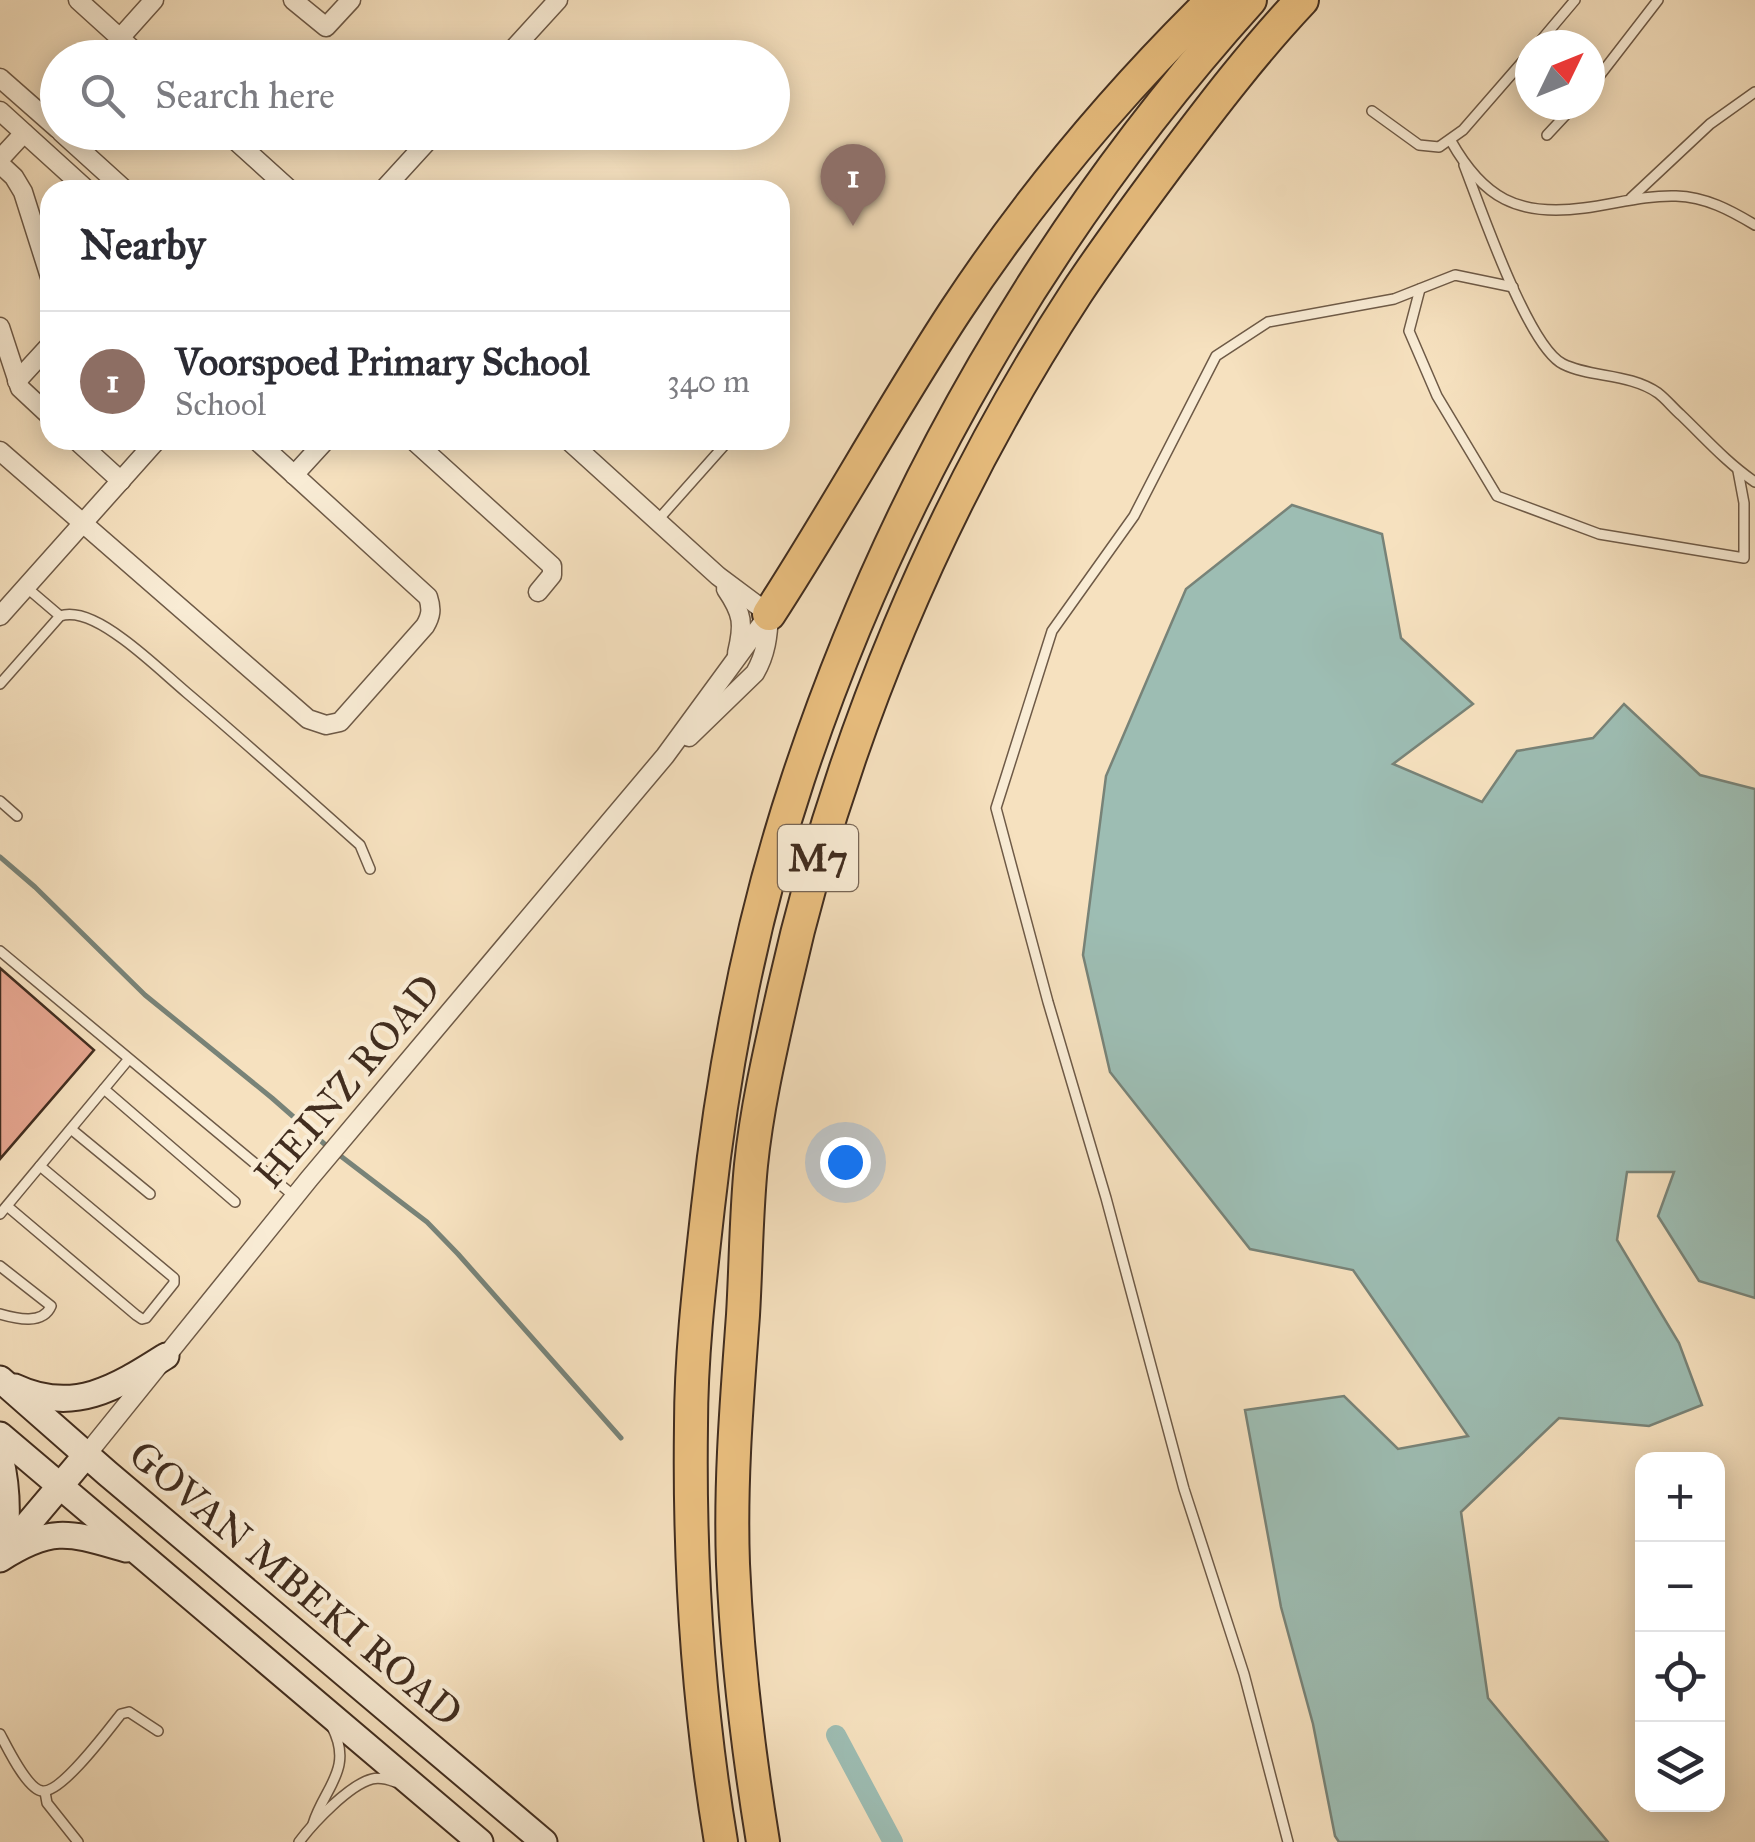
<!DOCTYPE html>
<meta charset="utf-8">
<style>
body{margin:0;font-family:"IM FELL Great Primer",serif;background:#f7f7f7;color:#2b2b33}
.controls{position:absolute;right:30px;bottom:30px;display:grid;overflow:hidden;border-radius:20px;box-shadow:0 5px 25px #0003}
.controls button{width:90px;height:90px;display:grid;place-items:center;padding:0;border:0;border-bottom:2px solid #e1e1e2;background:#fff;color:#2b2b33;font:50px sans-serif}
.compass{position:absolute;left:1515px;top:30px;width:90px;height:90px;border-radius:50%;background:#fff;box-shadow:0 5px 25px #0003;rotate:47deg}
.you{position:absolute;left:845px;top:1162px;width:35px;height:35px;margin:-25px;border:8px solid #fff;border-radius:50%;background:#1a73e8;box-shadow:0 0 0 15px #1a73e833}
.badge{display:grid;place-items:center;width:65px;height:65px;border-radius:50%;background:#b45309;color:#fff;font-size:32px;font-weight:700}
.pin{position:absolute;translate:-50% -82px;filter:drop-shadow(0 2px 5px #0008)}
.pin::after{content:'';position:absolute;top:52px;width:35px;height:30px;background:inherit;clip-path:polygon(0 0,100% 0,50% 100%)}
.list{margin:0;padding:0;list-style:none}
h2{display:flex;justify-content:space-between;align-items:center;height:130px;margin:0;padding:0 40px;font-size:42px}
h2 small{font-size:32px;font-weight:400;color:#7c7c81}
.list li{display:grid;grid-template-columns:65px 1fr auto;gap:30px;align-items:center;box-sizing:border-box;height:140px;padding:0 40px;border-top:2px solid #e1e1e2}
.list b{display:block;font-size:38px;white-space:nowrap}
.list p{margin:0;font-size:32px;white-space:nowrap;color:#7c7c81}
.list em{font-size:32px;font-style:normal;color:#7c7c81}
.icon{flex:none;width:55px;height:55px;fill:none;stroke:currentColor;stroke-width:2;stroke-linecap:round;stroke-linejoin:round}
.map{position:relative;flex:none;width:1755px;height:1842px;overflow:hidden}
.search{position:absolute;background:#fff;box-shadow:0 5px 25px #0003;left:40px;top:40px;width:750px;height:110px;display:flex;align-items:center;gap:25px;box-sizing:border-box;padding:0 35px;border-radius:55px;color:#7c7c81;font-size:38px}
.panel{position:absolute;background:#fff;box-shadow:0 5px 25px #0003;left:40px;top:180px;width:750px;height:270px;border-radius:30px}
.map>svg:first-child{display:block}
.water{fill:#9dbdb3;stroke:#788378;stroke-width:2.5}
.lines{fill:none;stroke-linecap:round;stroke-linejoin:round}
.stream{stroke:#788378;stroke-width:5}
.canal{stroke:#9dbdb3;stroke-width:20}
.building{fill:#e6a690;stroke:#412d1f;stroke-width:2.5}
.lane-casing{stroke:#6e5a47;stroke-width:12}
.street-casing{stroke:#6e5a47;stroke-width:21}
.secondary-casing{stroke:#412d1f;stroke-width:29}
.highway-casing{stroke:#412d1f;stroke-width:36}
.lane{stroke:#f9ecd5;stroke-width:9}
.street{stroke:#f9ecd5;stroke-width:18}
.secondary{stroke:#f9ecd5;stroke-width:25}
.highway{stroke:#ebc080;stroke-width:32}
.labels{text-anchor:middle;stroke-width:9;stroke-linejoin:round;paint-order:stroke}
.shield{fill:#f9ecd5;stroke:#786656;stroke-width:2.5}
.shield-label{font-size:38px;font-weight:bold;fill:#412d1f}
.street-label{font-size:40px;fill:#412d1f;stroke:#f9ecd5}
</style>
<div class="map">
<svg width="1755" height="1842" viewBox="0 0 1755 1842">
<rect width="100%" height="100%" fill="#f6e1bf"/>
<filter id="stains"><feTurbulence type="fractalNoise" baseFrequency=".002" numOctaves="4"/><feColorMatrix values="0 0 0 0 .2 0 0 0 0 .09 0 0 0 0 .02 0 0 0 .5 -.17"/></filter>
<radialGradient id="worn" r=".72"><stop offset=".6" stop-color="#630" stop-opacity="0"/><stop offset="1" stop-color="#630" stop-opacity=".3"/></radialGradient>
<!-- water -->
<polygon class="water" points="1292,505 1382,534 1401,638 1473,704 1393,764 1482,802 1517,751 1593,738 1624,704 1700,775 1755,789 1755,1298 1699,1281 1658,1216 1674,1172 1627,1172 1617,1240 1679,1343 1702,1405 1649,1426 1559,1418 1461,1512 1488,1698 1608,1842 1339,1842 1335,1836 1313,1724 1281,1607 1245,1410 1344,1396 1398,1449 1468,1436 1353,1270 1250,1249 1110,1072 1083,955 1106,776 1186,589"/>
<g class="lines">
<!-- stream -->
<g class="stream">
<polyline points="0,857 35,887 145,995 272,1098 329,1148"/>
<polyline points="338,1154 427,1222 458,1254 621,1438"/>
</g>
<!-- canal -->
<polyline class="canal" points="836,1735 893,1842"/>
</g>
<!-- building -->
<polygon class="building" points="0,968 94,1050 0,1159"/>
<g class="lines">
<!-- lane casing -->
<g class="lane-casing">
<g id="lane">
<polyline points="1537,45 1575,0"/>
<polyline points="1590,88 1658,0"/>
<polyline points="1372,111 1419,145 1439,147 1463,130 1530,53"/>
<polyline points="1547,135 1575,105"/>
<path d="M1451 141C1483 198 1518 217 1584 208 1615 204 1645 195 1676 196 1706 197 1730 210 1755 225"/>
<path d="M1464 165C1480 206 1528 347 1563 364 1591 378 1629 373 1658 393 1666 399 1673 408 1681 415 1705 438 1727 463 1755 482"/>
<polyline points="1631,198 1710,124 1755,92"/>
<polyline points="1420,289 1409,331 1437,396 1497,496 1599,534 1744,558 1744,503 1738,471"/>
<polyline points="657,521 729,440"/>
<polyline points="26,587 60,616"/>
<path d="M0 684 60 616C80 609 107 627 123 639 145 655 166 675 187 693 246 743 303 794 360 845L370 869"/>
<polyline points="0,801 17,816"/>
<polyline points="0,951 294,1196"/>
<polyline points="104,1089 235,1202"/>
<polyline points="71,1129 150,1194"/>
<polyline points="7,1206 136,1315 142,1319 146,1318 174,1283 174,1278 40,1166"/>
<polyline points="0,1214 128,1060"/>
<path d="M0 1266 51 1306C43 1325 17 1319 0 1314"/>
<path d="M0 1734C7 1747 27 1789 42 1791 61 1794 109 1729 121 1714L129 1712 158 1731"/>
<polyline points="45,1792 47,1803 78,1842"/>
<path d="M313 1824C324 1788 354 1769 332 1727"/>
<path d="M299 1842C313 1823 349 1785 372 1779 380 1777 387 1779 395 1782"/>
<polyline points="1288,1842 1244,1674 1184,1489 1106,1198 1048,1002 996,808 1052,631 1134,516 1216,356 1268,322 1394,299 1455,275 1513,287"/>
</g>
</g>
<!-- street casing -->
<g class="street-casing">
<g id="street">
<polyline points="78,0 142,58"/>
<polyline points="293,0 326,27 351,0"/>
<polyline points="120,38 154,0"/>
<polyline points="505,58 558,0"/>
<polyline points="0,78 58,129"/>
<polyline points="0,111 87,190"/>
<polyline points="61,132 125,190"/>
<polyline points="226,132 290,190"/>
<polyline points="0,159 24,133"/>
<polyline points="0,164 14,177 23,192 50,277"/>
<polyline points="383,190 436,132"/>
<polyline points="0,327 20,388 50,416"/>
<polyline points="17,381 50,345"/>
<polyline points="76,440 121,481"/>
<polyline points="413,440 552,566 552,575 538,592"/>
<polyline points="568,440 718,576 769,614"/>
<path d="M0 451 308 719 326 725 340 722 425 626C431 616 432 609 428 597L256 440"/>
<polyline points="294,475 326,440"/>
<path d="M726 589C743 614 744 624 737 653"/>
<polyline points="0,616 157,440"/>
<path d="M689 737 755 673C766 654 768 636 769 614"/>
<polyline points="87,1454 309,1179 665,756 769,614"/>
</g>
</g>
<!-- secondary casing -->
<g class="secondary-casing">
<g id="secondary">
<polyline points="0,1379 107,1473 544,1842"/>
<path d="M15 1387C74 1415 117 1387 166 1356"/>
<polyline points="0,1435 480,1842"/>
<path d="M0 1457C8 1489 8 1520 3 1553"/>
<polyline points="6,1550 87,1454"/>
<path d="M0 1559C53 1525 70 1533 126 1549"/>
</g>
</g>
<!-- highway casing -->
<g class="highway-casing">
<g id="highway">
<path d="M769 614C834 514 891 409 956 310 1030 198 1117 94 1213 0"/>
<path d="M721 1842C698 1704 689 1565 691 1425 691 1353 700 1279 708 1207 724 1062 752 917 798 779 893 492 1048 224 1250 0"/>
<path d="M763 1842C748 1750 737 1657 733 1564 730 1481 737 1398 743 1315 746 1265 746 1215 751 1165 757 1106 771 1047 784 989 839 743 939 503 1077 292 1106 248 1138 205 1170 162 1212 106 1254 51 1302 0"/>
</g>
</g>
<!-- lane -->
<use href="#lane" class="lane"/>
<!-- street -->
<use href="#street" class="street"/>
<!-- secondary -->
<use href="#secondary" class="secondary"/>
<!-- highway -->
<use href="#highway" class="highway"/>
</g>
<g class="labels">
<!-- shield labels -->
<rect class="shield" x="778" y="825" width="80" height="66" rx="8"/>
<g class="shield-label">
<text x="818" y="871">M7</text>
</g>
<!-- street labels -->
<g class="street-label">
<text transform="translate(347 1081) rotate(-50)" y="14">HEINZ ROAD</text>
<text transform="translate(296 1583) rotate(40)" y="14">GOVAN MBEKI ROAD</text>
</g>
</g>
<rect width="100%" height="100%" filter="url(#stains)"/>
<rect width="100%" height="100%" fill="url(#worn)"/>
</svg>
<div class="controls">
<button>+</button>
<button>−</button>
<button><svg class="icon" aria-label="locate" viewBox="0 0 24 24"><circle cx="12" cy="12" r="6"/><path d="M12 2v4M12 18v4M2 12h4M18 12h4"/></svg></button>
<button><svg class="icon" aria-label="layers" viewBox="0 0 24 24"><path d="M12 4l9 5-9 5-9-5zM3 14l9 5 9-5"/></svg></button>
</div>
<svg class="compass" viewBox="-18 -18 36 36"><path d="M0-13l5 13h-10z" fill="#e53935"/><path d="M0 13l5-13h-10z" fill="#7c7c81"/></svg>
<div class="you"></div>
<div class="pin badge" style="left:853px;top:226px;background:#8d6e63">1</div>
<div class="search"><svg class="icon" aria-label="search" viewBox="0 0 24 24"><circle cx="10" cy="10" r="6"/><path d="M15 15l6 6"/></svg>Search here</div>
<section class="panel">
<h2>Nearby<small></small></h2>
<ul class="list">
<li><span class="badge" style="background:#8d6e63">1</span><div><b>Voorspoed Primary School</b><p>School</p></div><em>340 m</em></li>
</ul>
</section>
</div>
